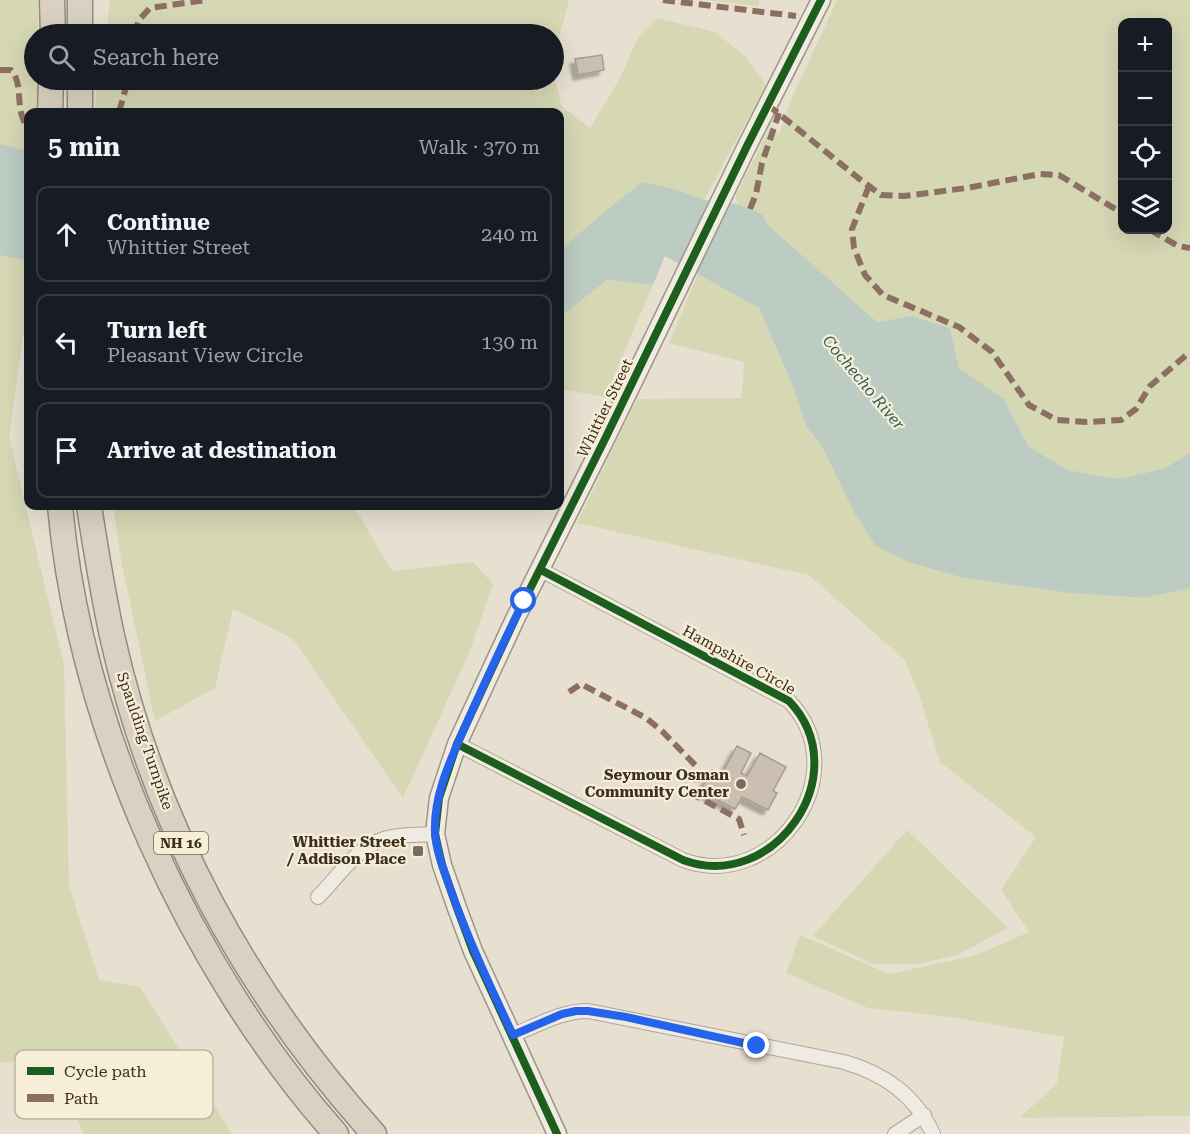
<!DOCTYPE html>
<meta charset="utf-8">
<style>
body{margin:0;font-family:"Roboto Serif",serif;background:#242831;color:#f1f3f6}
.controls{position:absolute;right:18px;top:18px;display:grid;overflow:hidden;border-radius:12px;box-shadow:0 6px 24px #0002}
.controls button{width:54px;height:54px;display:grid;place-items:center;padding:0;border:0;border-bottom:2px solid #363941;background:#171b24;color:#f1f3f6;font:30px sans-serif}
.stop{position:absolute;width:18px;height:18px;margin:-14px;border:4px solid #2563eb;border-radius:50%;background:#fff}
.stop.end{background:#2563eb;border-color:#fff;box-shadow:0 2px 6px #0008}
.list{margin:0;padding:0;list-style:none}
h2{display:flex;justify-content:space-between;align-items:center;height:78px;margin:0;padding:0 24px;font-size:26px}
h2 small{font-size:20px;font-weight:400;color:#9ea1a6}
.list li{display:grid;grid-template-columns:39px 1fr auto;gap:18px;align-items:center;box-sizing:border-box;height:96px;margin:0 12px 12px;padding:0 12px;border:2px solid #363941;border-radius:12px}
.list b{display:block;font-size:22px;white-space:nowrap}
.list p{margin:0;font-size:20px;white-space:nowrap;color:#9ea1a6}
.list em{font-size:20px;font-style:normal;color:#9ea1a6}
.icon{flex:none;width:33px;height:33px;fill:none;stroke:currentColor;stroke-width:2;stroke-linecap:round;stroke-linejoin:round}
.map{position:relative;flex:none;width:1190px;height:1134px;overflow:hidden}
.search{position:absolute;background:#171b24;box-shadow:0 6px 24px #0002;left:24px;top:24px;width:540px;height:66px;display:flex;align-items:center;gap:15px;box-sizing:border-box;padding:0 21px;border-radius:33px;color:#9ea1a6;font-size:22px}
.panel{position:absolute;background:#171b24;box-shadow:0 6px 24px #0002;left:24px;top:108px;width:540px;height:402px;border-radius:12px}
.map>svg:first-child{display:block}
.green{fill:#d6d7b3;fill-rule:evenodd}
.water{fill:#bcccc2}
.building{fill:#cbbfb2;stroke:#a89c90;stroke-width:1.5;filter:url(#shadow)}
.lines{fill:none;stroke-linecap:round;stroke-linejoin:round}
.street-casing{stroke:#ada599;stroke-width:16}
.secondary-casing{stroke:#9c958a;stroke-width:21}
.highway-casing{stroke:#928b80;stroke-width:27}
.street{stroke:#efebe3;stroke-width:14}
.secondary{stroke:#efebe3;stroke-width:18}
.highway{stroke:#dad1c2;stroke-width:24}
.quiet{stroke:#8d6e63;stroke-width:6;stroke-dasharray:12 6;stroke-linecap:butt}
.cycleway-casing{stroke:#f7eed8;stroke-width:11}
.cycleway{stroke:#1b5e20;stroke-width:8}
.route{stroke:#2563eb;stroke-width:8}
.poi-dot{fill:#786c5e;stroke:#f7eed8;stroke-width:2}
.labels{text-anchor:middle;stroke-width:4.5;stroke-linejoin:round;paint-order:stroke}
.shield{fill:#f7eed8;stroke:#756857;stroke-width:1.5}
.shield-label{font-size:14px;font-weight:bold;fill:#3d2e20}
.street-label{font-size:15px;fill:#3d2e20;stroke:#f7eed8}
.poi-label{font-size:15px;font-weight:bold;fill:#3d2e20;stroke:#f7eed8;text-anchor:end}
.water-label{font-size:16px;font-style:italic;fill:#2f5d5a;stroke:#f7eed8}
.key{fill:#f7eed8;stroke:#bfb4a1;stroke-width:1.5}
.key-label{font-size:16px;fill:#3d2e20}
</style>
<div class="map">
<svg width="1190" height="1134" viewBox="0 0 1190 1134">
<defs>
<filter id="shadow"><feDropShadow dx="-5" dy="5" stdDeviation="1.5" flood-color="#0004"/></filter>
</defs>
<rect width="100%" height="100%" fill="#e7e0d1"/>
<!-- green -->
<g class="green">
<polygon points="0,0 38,0 38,34 34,34 34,80 38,80 36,112 28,112 28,151 0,144"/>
<polygon points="110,0 569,0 554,56 554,34 106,34"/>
<polygon points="708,0 759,0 758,6"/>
<path d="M837 0H1190V453L1163 469 1118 479 1068 470 1028 446 1004 399 959 368 950 328 911 316 877 322 768 225 762 214 737 204 736 195 771 126 779 135 790 102ZM1122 22H1168V230H1122Z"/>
<polygon points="657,18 715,32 745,56 766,85 704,200 678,190 606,210 560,251 560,112 95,112 97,80 554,80 554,76 562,107 590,128 619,80 639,36"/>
<polygon points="0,255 28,261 28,301 9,437 64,665 69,886 99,980 140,987 232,1134 83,1134 72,1105 74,1057 0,1063"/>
<polygon points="698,274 759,308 792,384 806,426 821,445 839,482 911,563 964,578 1069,593 1144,598 1190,588 1190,1116 1020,1118 1057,1083 1064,1037 952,1017 868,1008 786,973 800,935 889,974 974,956 1029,932 1001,890 1036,837 940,762 919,695 905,660 809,575 577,523 637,399 742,398 744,362 669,343"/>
<polygon points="607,280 653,285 605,397 560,389 560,317"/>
<polygon points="113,506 354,506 392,571 473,562 493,584 469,653 403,798 293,639 233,609 215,688 155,721 121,560"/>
<polygon points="907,830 1008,928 957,955 918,964 873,964 813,936"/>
</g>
<!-- water -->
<g class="water">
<polygon points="0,144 28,151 28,261 0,255"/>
<polygon points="643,182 678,190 704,200 737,204 762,214 768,225 877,322 911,316 950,328 959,368 1004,399 1028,446 1068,470 1118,479 1163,469 1190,453 1190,588 1144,598 1069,593 964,578 911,563 876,546 855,514 821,445 806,426 792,384 759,308 665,256 653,285 607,280 560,317 560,251 606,210"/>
</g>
<!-- building -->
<g class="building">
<polygon points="602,55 604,70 578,75 575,59"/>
<polygon points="737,746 751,753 741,773 747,776 760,753 786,767 773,791 777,793 768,810 742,797 735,809 700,791 712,770 721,775"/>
</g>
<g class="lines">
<!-- street casing -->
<g class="street-casing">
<g id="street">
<path d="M457 744 683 860C774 894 858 773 789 701L541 570"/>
<path d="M318 897C337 878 357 847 384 839 400 834 419 835 435 834"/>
<path d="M513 1035C538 1025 561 1011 588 1011L844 1062C885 1074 915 1095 933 1134"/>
<polyline points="895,1134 924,1115"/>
</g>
</g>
<!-- secondary casing -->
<g class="secondary-casing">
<polyline id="secondary" points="557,1134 473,951 457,908 442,865 435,834 439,798 457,744 516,617 605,439 747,146 821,0"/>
</g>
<!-- highway casing -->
<g class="highway-casing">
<g id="highway">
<polyline points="52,0 53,34"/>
<polyline points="80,0 80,34"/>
<polyline points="80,80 80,112"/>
<polyline points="50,112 51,80"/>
<path d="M60 506C80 727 189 968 336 1134"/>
<path d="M89 506C96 551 103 596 113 640 155 826 247 993 374 1134"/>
</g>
</g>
<!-- street -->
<use href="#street" class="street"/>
<!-- secondary -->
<use href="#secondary" class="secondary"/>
<!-- highway -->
<use href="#highway" class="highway"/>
<!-- quiet -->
<g class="quiet">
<polyline points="663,0 796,16"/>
<polyline points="134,34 139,20 150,8 206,0"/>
<path d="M0 70H11C24 84 15 107 25 123H28"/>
<polyline points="768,105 857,177 881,195 904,196 967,188 1040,174 1059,175 1122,213"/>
<polyline points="119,112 128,80"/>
<polyline points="869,186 852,229 854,248 865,275 883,295 959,327 992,352 1029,405 1057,420 1087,422 1121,420 1136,409 1150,386 1190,352"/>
<polyline points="750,209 756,194 762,163 779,113"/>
<polyline points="1150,230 1178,246 1190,248"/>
<polyline points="569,692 581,684 646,718 662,731 697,767 696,796 739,819 744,835"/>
</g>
<!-- cycleway casing -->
<g class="cycleway-casing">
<g id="cycleway">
<path d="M457 744 683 860C774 894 858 773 789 701L541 570"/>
<polyline points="557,1134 473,951 457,908 442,865 435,834 439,798 457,744 516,617 605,439 747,146 821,0"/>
</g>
</g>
<!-- cycleway -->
<use href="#cycleway" class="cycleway"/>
</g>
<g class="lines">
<!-- route -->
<path class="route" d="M524 601C504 640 486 680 468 720 453 755 433 793 435 833 436 850 443 868 449 885 467 937 490 986 513 1035L562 1014 576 1011H588L626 1017 757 1046"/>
</g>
<!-- markers -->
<g class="poi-dot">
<circle cx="741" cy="784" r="6"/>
<rect x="412" y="845" width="12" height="12" rx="3"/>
</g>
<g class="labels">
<!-- shield labels -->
<rect class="shield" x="154" y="832" width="54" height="22" rx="4.5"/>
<g class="shield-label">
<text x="181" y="848">NH 16</text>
</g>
<!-- street labels -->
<g class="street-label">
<text transform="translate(605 408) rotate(-64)" y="5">Whittier Street</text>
<text transform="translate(739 660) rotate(29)" y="5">Hampshire Circle</text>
<text transform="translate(145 741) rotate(71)" y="5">Spaulding Turnpike</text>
</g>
<!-- poi labels -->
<g class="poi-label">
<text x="729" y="780">Seymour Osman<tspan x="729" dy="17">Community Center</tspan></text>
<text x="406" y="847">Whittier Street<tspan x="406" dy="17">/ Addison Place</tspan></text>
</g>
<!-- water labels -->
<g class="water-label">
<text transform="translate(864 382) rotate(50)" y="6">Cochecho River</text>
</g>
</g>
<!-- legend -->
<rect x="15" y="1050" width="198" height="69" rx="9" class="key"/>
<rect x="27" y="1067" width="27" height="8" fill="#1b5e20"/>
<rect x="27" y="1094" width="27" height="8" fill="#8d6e63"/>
<g class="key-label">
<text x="64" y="1077">Cycle path</text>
<text x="64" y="1104">Path</text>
</g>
</svg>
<div class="controls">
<button>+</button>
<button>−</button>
<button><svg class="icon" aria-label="locate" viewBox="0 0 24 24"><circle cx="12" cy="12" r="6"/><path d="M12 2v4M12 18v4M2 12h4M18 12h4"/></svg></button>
<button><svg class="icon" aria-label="layers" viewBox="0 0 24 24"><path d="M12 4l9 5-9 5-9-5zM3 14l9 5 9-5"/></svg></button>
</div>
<div class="stop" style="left:524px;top:601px"></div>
<div class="stop end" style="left:757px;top:1046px"></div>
<div class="search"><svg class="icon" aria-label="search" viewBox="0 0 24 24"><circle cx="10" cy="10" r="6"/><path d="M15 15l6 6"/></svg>Search here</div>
<section class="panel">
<h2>5 min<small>Walk · 370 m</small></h2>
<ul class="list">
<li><svg class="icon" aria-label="ahead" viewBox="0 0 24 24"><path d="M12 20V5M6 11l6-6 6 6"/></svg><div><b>Continue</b><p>Whittier Street</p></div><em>240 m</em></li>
<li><svg class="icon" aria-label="left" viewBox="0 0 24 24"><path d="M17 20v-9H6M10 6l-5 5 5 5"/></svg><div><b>Turn left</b><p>Pleasant View Circle</p></div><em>130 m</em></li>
<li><svg class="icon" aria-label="arrive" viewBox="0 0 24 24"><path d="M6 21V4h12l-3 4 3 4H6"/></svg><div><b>Arrive at destination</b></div></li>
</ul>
</section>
</div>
